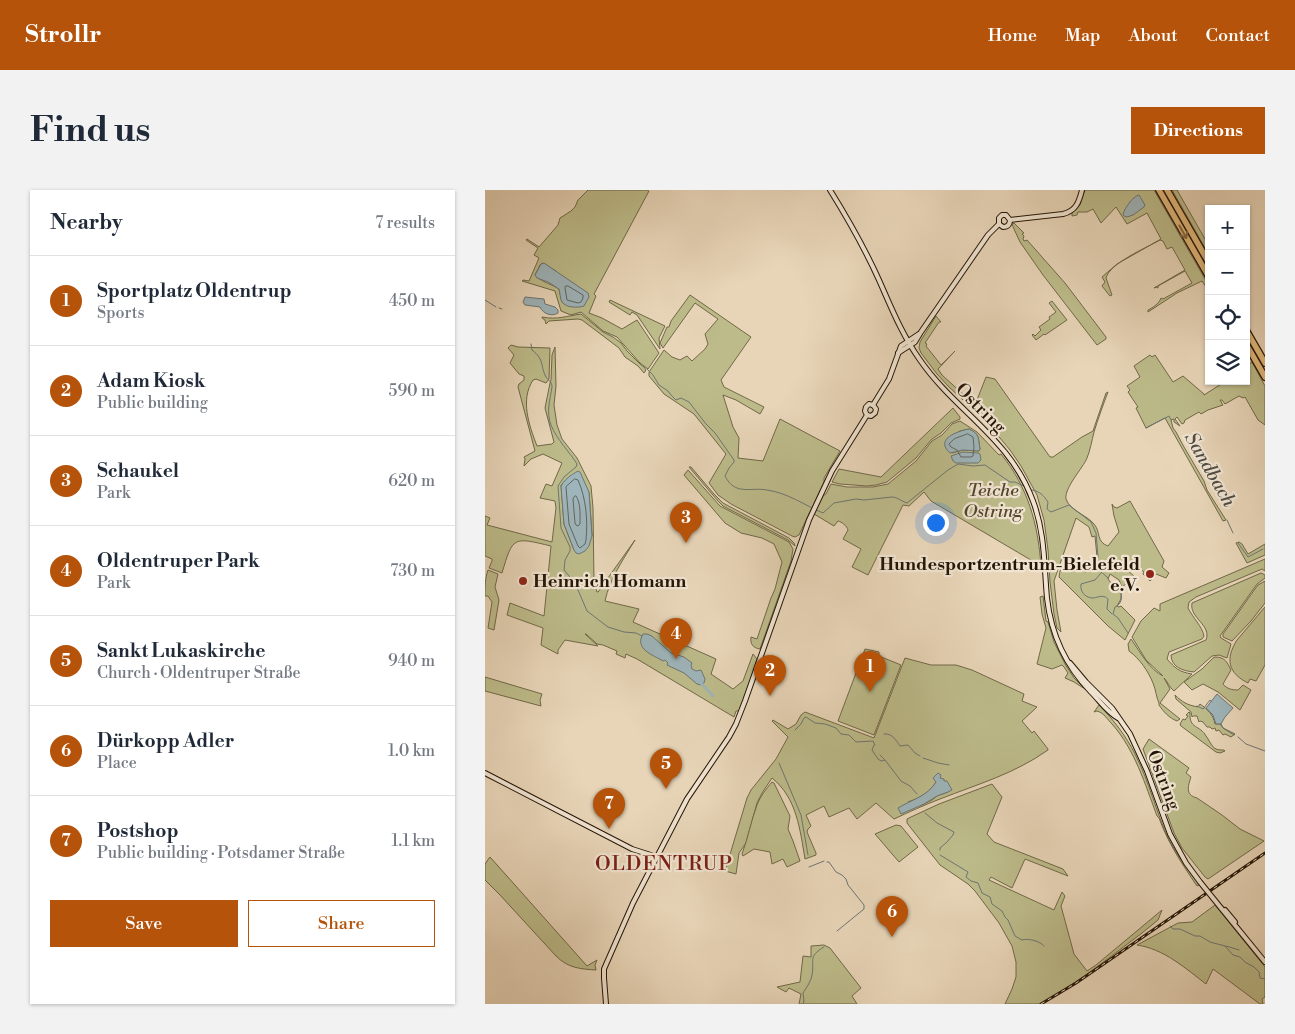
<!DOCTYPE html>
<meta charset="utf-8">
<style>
body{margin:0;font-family:"Libre Bodoni",serif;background:#f2f2f3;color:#1f2937}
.controls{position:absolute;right:15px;top:15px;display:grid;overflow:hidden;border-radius:0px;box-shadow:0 1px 4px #0004}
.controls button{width:45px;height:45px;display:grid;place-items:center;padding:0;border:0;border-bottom:1px solid #e0e1e3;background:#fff;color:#1f2937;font:25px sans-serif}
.you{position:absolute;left:450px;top:332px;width:18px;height:18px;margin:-12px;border:4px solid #fff;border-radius:50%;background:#1a73e8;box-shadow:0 0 0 8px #1a73e833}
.badge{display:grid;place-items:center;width:32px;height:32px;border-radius:50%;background:#b45309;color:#fff;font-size:16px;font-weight:700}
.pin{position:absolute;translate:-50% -41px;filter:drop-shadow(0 1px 2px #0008)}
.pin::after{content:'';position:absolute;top:26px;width:18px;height:15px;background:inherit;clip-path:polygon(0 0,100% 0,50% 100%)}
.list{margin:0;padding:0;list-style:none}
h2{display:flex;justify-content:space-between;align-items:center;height:65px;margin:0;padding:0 20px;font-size:21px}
h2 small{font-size:16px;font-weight:400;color:#747a83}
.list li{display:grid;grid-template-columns:32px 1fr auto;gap:15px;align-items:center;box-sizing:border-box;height:90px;padding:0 20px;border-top:1px solid #e0e1e3}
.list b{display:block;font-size:19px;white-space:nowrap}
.list p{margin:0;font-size:16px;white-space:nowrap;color:#747a83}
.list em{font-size:16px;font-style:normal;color:#747a83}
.actions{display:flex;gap:10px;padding:15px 20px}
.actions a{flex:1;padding:11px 0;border:1px solid #b45309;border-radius:0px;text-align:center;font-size:18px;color:#b45309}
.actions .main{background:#b45309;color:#fff}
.icon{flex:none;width:28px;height:28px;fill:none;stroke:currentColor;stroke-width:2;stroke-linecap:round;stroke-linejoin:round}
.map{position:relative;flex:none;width:780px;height:814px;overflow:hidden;border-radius:0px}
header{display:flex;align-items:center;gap:30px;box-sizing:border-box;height:70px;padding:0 25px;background:#b45309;color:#fff}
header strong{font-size:24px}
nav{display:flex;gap:28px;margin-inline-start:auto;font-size:18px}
.intro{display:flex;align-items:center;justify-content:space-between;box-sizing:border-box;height:120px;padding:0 30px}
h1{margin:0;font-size:35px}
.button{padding:12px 22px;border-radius:0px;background:#b45309;color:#fff;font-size:18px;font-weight:700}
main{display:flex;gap:30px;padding:0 30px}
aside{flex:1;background:#fff;border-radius:0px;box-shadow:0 1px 4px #0004}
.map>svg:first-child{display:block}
.green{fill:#bdbb8a;stroke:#706848;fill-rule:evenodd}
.water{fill:#9eb5bb;stroke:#6d7573}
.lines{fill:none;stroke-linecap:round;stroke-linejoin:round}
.shore{stroke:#616560;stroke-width:1}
.stream{stroke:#6d7573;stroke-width:1}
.canal{stroke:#9eb5bb;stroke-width:3}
.secondary-casing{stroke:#241506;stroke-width:6}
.highway-casing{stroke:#241506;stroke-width:8}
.secondary{stroke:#f0e4d1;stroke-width:4}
.highway{stroke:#e4ba7c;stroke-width:5.5}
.rail-casing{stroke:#241506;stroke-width:3}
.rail{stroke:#f0e4d1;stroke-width:1;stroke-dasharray:4;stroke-linecap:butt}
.secondary-bridge-casing{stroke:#241506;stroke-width:6;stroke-linecap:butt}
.secondary-bridge{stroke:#f0e4d1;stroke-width:4}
.oneway{stroke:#846841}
.poi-dot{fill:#8f2418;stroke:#f0e4d1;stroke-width:2}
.labels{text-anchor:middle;stroke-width:4.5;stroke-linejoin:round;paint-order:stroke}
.street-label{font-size:18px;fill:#241506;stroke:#f0e4d1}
.park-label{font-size:18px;font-style:italic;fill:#52472e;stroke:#f0e4d1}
.poi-label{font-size:18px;font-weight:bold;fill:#241506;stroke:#f0e4d1;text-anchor:end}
.water-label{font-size:19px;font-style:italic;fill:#4f4d45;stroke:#f0e4d1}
.quarter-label{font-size:20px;letter-spacing:1px;fill:#7a1f14;stroke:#f0e4d1}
</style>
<header>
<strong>Strollr</strong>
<nav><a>Home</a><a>Map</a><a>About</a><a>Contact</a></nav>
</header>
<div class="intro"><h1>Find us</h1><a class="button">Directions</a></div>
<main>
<aside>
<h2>Nearby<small>7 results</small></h2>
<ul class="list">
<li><span class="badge">1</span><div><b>Sportplatz Oldentrup</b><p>Sports</p></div><em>450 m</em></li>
<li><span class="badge">2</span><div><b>Adam Kiosk</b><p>Public building</p></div><em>590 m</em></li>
<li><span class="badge">3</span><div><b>Schaukel</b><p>Park</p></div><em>620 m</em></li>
<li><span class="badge">4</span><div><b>Oldentruper Park</b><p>Park</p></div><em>730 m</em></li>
<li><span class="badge">5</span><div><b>Sankt Lukaskirche</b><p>Church · Oldentruper Straße</p></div><em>940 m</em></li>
<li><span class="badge">6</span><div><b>Dürkopp Adler</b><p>Place</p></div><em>1.0 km</em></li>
<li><span class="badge">7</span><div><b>Postshop</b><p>Public building · Potsdamer Straße</p></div><em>1.1 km</em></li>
</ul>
<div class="actions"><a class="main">Save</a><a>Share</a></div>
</aside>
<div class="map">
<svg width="780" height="814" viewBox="0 0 780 814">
<rect width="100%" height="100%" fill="#e8d5b8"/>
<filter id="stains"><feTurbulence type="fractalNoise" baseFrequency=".004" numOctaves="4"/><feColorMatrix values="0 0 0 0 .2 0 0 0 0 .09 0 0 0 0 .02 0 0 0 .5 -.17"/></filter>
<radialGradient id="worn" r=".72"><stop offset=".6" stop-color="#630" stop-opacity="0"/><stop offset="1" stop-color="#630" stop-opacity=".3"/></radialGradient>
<!-- green -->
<g class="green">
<path d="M103 0H162L164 1 109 104 111 106 104 123 117 128 137 139 152 130 174 163 163 179 155 173 132 147 118 141 96 122 86 125 76 121 70 101 37 91 38 90 44 91 54 68 49 65 53 58 41 50 42 49 54 57 73 35 75 28 86 21 90 17 93 10ZM57 73 71 81 79 114 77 112 74 99C67 94 56 92 50 85L55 75Z"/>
<path d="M600 0H669L724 96V101L717 91 692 103 663 122V120C667 118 674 114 676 108L678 109 707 93 700 81 673 96V98L671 97 669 98 700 80 687 57 682 59 678 51 675 50C661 58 625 73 621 88L627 105 625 106 617 96 620 92 617 87 632 74 676 49 662 23 642 34 631 17 616 33 608 19 602 22H593L592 25 587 26V23L595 15Z"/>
<polygon points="687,0 692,0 724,56 724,65"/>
<polygon points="529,33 539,43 537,44 539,46 538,49 539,51 542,50 580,93 621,147 621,149 612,155 558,85 535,52 529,39 527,34"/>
<polygon points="205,105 266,147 236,190 239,197 279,217 275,224 251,210 238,205 248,237 254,248 253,268 278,271 295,229 355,261 339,288 339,292 314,345 310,347 307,346 246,314 233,305 224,293 241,264 209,224 179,204 164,186 164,182 179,160 187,167 195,170 202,166 207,171 220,159 223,154 220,144 233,129 210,113 178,158 175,153 182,137 184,137 186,131"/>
<polygon points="125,110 180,136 174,148 175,159 152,125 147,122 145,125 124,112"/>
<polygon points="567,111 582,130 560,145 559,144 551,150 547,145 548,144 550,146 556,140 554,137 565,129 564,127 571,122 564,113"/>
<path d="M96 124 118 142 128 147 136 153 142 161 155 174 159 177 161 180 159 183 153 176 140 167 134 158 97 130 93 129 64 131 61 134 60 130 57 128V127C72 130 82 126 96 124Z"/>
<path d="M451 126 456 132H454L440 153 442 154 441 156 456 175 470 161 453 179 457 185 490 215 501 187 510 189 565 267H568L597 247 608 241 621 203 623 202C618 215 613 229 609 242 607 250 605 261 602 268 598 278 579 298 581 309 585 321 602 325 609 334 616 342 611 352 623 356L634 342 629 326 627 314 629 317 632 318 645 311 679 371 677 377 684 383 681 388 671 384 665 391 658 384 659 382 654 378 655 376 649 371 642 380 650 387 645 395 641 394 637 397 634 390 625 384 623 389 630 398 636 402V409L632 416 634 417 636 416 650 430 640 450 623 436 574 387C575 373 583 371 594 365L600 382 611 379 610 374 612 367 610 346 607 347 604 337 591 328 569 391 572 420 576 442 572 438 569 424 565 392 563 360 559 330 552 305 536 276 525 260 515 248 498 231 493 224 463 196 452 184 436 163 434 158 435 152Z"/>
<path d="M26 155 33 157 65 158 64 189 61 193 51 189 48 190C35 210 44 235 52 256L67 254 69 252 60 218 65 193 66 190 67 165 70 157 71 196 69 215 72 235 77 249 92 268 106 296 108 318 109 394 112 402H113L150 350C138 370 125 388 120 411L154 419 148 432 231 469 226 484 248 499 258 491 268 464 272 469 268 481H269L255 521H251L249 527 152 469 141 464 140 468 131 464 132 461 118 455 112 454 101 444H100L113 456 80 450 73 460V464L56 455 58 438 22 425 25 413 59 426 66 356C28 347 28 346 17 383L4 378 7 371V369L0 366V326L5 328 2 335 67 352 71 318 70 311 55 308 61 294 67 296 77 273 58 264 46 269 39 276 40 269 39 267 50 261 33 197 34 194 39 190V186L34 184 25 173 29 165 23 158ZM83 288 104 302 107 346 89 360 79 334 76 295Z"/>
<polygon points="665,165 667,167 670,165 688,192 698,186 719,204 719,205 741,191 761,191 761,177 767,172 780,196 780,235 773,230 760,207 758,208 754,206 740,214 737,210 735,210 738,215 723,220 716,224 714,222 700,230 699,233 697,234 692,227 690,229 695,236 689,232 689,229 686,230 688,238 691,242 699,257 719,291 722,300 741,330 738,331 680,228 661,238 651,218 653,217 643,202 645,200 642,196 655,187 649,176"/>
<polygon points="468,218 475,227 475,229 466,233 456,243 447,249 431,268 402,292 391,295 382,296 355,294 347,292 354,279 396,287"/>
<path d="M475 231 492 242 514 265 516 264C543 297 553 334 556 376L446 311 439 302 424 316 418 315 383 385 367 377 376 359 358 349 363 340C362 336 357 332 353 331L349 336 329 324 338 306 341 304 346 294 362 297H388L403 294 431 271 447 251 457 245 467 234ZM484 239C495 244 493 249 495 259L494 261 478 260 467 263 462 249 475 241Z"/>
<polygon points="204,277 206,277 229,304 238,313 304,348 309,353 310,356 303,350 238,316 233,311"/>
<path d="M203 280 235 316 304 352 308 359 306 371 275 459C268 458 265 454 266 447L272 449 286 408 290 399 297 372 289 354 277 348 256 343 240 333 199 285Z"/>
<polygon points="754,352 757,354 763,364 780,354 780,365 762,373 751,353"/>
<path d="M780 369V381L777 379 711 407 704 412 703 418C708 428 717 436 719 446L717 449 684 462 682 469C690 478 694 482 707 484L689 501C684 497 683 492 679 488L685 499 675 513 695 529 692 531C684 528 678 521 674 515V513C671 507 671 500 668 493 663 481 655 469 644 461L643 454 646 449C655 462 665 480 678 486L661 470 647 447 656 431 669 418 675 421V414Z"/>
<path d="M3 380 13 384 10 397 14 410 9 440 3 438 7 412 3 406H0C0 396 0 389 3 380Z"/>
<path d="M776 383 780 385V388L772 394 735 446 736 448 746 454 742 468 734 465 727 466 709 482C698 481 686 477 686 465L721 450C727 435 704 428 707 413Z"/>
<polygon points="780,391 780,413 766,431 747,451 738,447 738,444 770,399 773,395"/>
<polygon points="558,406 561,431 563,432 569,452 580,474 589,488 600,499 589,492 580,488 583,483 579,477 577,475 567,479 552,474 561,438 557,424 555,407"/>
<path d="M780 417V475L771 491 765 489 763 493C743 483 740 469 752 450Z"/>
<polygon points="380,459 394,462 394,466 416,475 389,545 353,531"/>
<path d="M730 467C740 467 742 472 746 480L738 494C742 499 747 500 753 500L758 495 766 500 755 520 733 502 718 494 707 500 699 492 717 479 728 468Z"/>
<path d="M420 468 446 475H471L487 480 539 504 537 511 552 517 537 531 547 543 549 541 563 559V560C529 584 493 594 455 609 439 615 424 622 409 629L391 613 372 629 364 618 344 627 339 616 321 625 326 636 323 639 322 642 331 663V665L320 669C315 640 312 608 287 588L277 603 272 613 261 653 254 663 251 684 240 681 262 608 266 600 291 569 303 547 287 531 288 530 303 539 311 534 316 525 320 522 389 548ZM451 592 463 602 452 606 447 610 437 615 423 612C434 608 445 603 451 592Z"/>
<polygon points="0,487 57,504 55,510 56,516 0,501"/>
<path d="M690 505C697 512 702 515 713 517L715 514C723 520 728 524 730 534H736L738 538 750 544 746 547 740 544 738 545 734 540 731 541 730 538 727 539 725 537H722L718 532 715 531 714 532 712 526H708L707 527 706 522 691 509Z"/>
<path d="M614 515C628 529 641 546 650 564 664 591 671 622 684 650 692 665 702 678 712 691V692L714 695 712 696C697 674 683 653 674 628L672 626C660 594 650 560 627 534 622 529 619 523 612 521L609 522Z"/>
<path d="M704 522 705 523C704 539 715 535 721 546 727 554 727 561 739 560L740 561 735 563 731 562 696 536 695 534 698 529 700 530 703 526 701 525Z"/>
<path d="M664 549 704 578 701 583 706 587C703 596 700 605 712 608L737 625 755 639 779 651 723 689 720 687 697 658 689 643 658 559Z"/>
<path d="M287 592 289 593 305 626 303 639 308 651 315 671 302 677 298 669 287 674 285 662 269 659 258 666 257 664C263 648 266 631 272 615 275 607 281 599 287 592Z"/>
<polygon points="507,594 517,607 502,644 509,652 578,679 583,686 540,669 527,698 506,687 504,690 569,720 577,702 580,706 576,716 589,764 602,781 611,775 677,720 673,730 657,743 604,783 572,804 555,814 520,814 527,799 531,787 531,772 527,756 514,733 490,701 483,694 455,675 422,633 422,629 426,627 454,614"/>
<polygon points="411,635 416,636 433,657 414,672 390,644"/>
<path d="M5 667 102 776 112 770 110 775 111 780C95 779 83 778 71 766L15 705 0 690V674Z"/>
<path d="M730 715 780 777V807L777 809 778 814H775L728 779 721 794C700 778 679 759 652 755L693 733 707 732Z"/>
<polygon points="339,755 345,758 376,798 367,806 372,814 314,814 316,804 304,798 301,802 292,797 315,792 318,766 326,767 326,756"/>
</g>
<!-- water -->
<g class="water">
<path d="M654 5 660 15 659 17 648 25 642 27 639 26 638 24C640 18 647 7 654 5Z"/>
<path d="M59 73 103 103 104 107 99 116C93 118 81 118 77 112 75 109 75 102 74 99L63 92 52 88 50 85 56 74Z"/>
<path d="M40 107 59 109 60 114 70 117 73 120V123C67 127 58 124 55 117L40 115 38 112Z"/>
<path d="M484 239C495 244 493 248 495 259L494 261 478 260 465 263C449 249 473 241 484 239Z"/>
<polygon points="478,262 493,263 495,264 496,270 493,273 471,273 468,271 466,266"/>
<path d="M93 281 95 282 104 302 107 346 104 356 100 361 94 364 91 363 89 360 79 334 76 297C78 290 86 285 93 281Z"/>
<path d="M158 444H162L167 446 186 463 199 467 207 473 206 475 207 479 211 481 216 480 220 489 219 493 216 495 212 494 199 483 182 475 183 473 180 470 178 471C168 465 149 459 158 444Z"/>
<polygon points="732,504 748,518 740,527 736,534 731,534 728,525 721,518"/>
<path d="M453 583 456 585 455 588 459 589V591H462L467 600 463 602 452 606 439 614 416 624 413 618C426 610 443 606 451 592L448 588Z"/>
</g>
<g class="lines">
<!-- shore -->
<g class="shore">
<polygon points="81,96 83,96 98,105 98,108 96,112 93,113 82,110 80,98"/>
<polygon points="483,244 488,247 489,257 488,266 486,267 476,267 472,260 466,257 464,254 469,249"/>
<path d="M90 289 93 290C101 308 103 330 101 350L100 354 95 358 93 356 84 334 81 297Z"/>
<path d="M91 306C96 313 95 325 95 334L93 336 91 335 90 333 88 309 89 307Z"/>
</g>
<!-- stream -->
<g class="stream">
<polyline points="0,110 11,117"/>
<polyline points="14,118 17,119"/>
<path d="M46 154 47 160C60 170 55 176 61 187 64 191 67 192 67 197 65 210 61 222 66 235 72 250 84 261 92 274L91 277 79 287 73 296 76 338 85 357V361L80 370 79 380 90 393 102 421 123 437 139 442 151 443 157 446"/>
<path d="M162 179 168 185 174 195 183 201 186 205 191 210 196 208 204 212 221 234 230 243 249 270V272L244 278 240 286C250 306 265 297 282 300 303 303 319 315 338 323L349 313 371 309 379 310 407 307C412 307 416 311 422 313L463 280 473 274 488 276 500 275 525 292H530L539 296"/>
<polyline points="661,238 684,226 686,230"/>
<path d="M547 300C556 302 558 305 563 312L562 319 566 322 584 315 606 332 611 343 613 367 611 374 612 378 623 388"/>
<polyline points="742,330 748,343"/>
<polyline points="753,353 763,367 778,359"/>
<path d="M617 382 610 390 596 394C595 401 599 407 607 408 612 408 615 405 620 407 621 407 622 408 623 409L622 419 627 424"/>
<path d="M636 400C637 408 637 414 630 417L628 424 633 428 643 443"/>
<polyline points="712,516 718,519 725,510 727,512"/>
<polyline points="735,534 738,538 749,545"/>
<polyline points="310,540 316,534 319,528 321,527 330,533 340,534 351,538 356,544 364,545 371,552 388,551 390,555"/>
<path d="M399 544C407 543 411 550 415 556L423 555 430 563 435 566"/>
<polyline points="753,547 761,554 780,561"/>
<polyline points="389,555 387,560 393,569 396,571 400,570 416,591 425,596 432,604"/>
<polyline points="395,565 400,570"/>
<polyline points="438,568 453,573 464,575"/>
<polyline points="294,573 316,625 323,665"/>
<polyline points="440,623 452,633 469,642 468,645 462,652 455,658 455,660"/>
<path d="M455 665 483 682 481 687 486 691 493 693 497 703 505 707 507 714 517 721 520 727 523 730 530 746 537 750C543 748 555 751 559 756"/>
<polyline points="342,672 344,672 351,682 357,685 361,689 363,695 379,715 379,719 352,741"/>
<polyline points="324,677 339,671"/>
<polyline points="685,736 688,739 695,739 710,746 715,746 725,752 740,756 748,765 755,767 760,772 769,777 774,782 775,788 780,789"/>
<polyline points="741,756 754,760"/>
<path d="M318 814 319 811 318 803C322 797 326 791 327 785 330 770 322 767 339 757"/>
</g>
<!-- canal -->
<polyline class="canal" points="215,492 228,506"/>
<!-- secondary casing -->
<g class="secondary-casing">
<g id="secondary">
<path d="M345 0C363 29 380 59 394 90 406 117 417 145 435 170 471 222 525 248 548 311 560 343 559 375 562 408 566 444 581 476 606 502 615 511 622 522 633 528"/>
<path d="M525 30 578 24C591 21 594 12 597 0"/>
<polyline points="514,34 514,28 517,25 521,25 525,30"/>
<path d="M514 34 518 37C523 37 525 34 525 30"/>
<polyline points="413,163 430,152 436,142 503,45 514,34"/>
<polyline points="388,215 404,189 416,156 434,144"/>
<polyline points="382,225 380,221 381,217 384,214 388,215"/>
<polyline points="382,225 386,226 390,223 391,219 388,215"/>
<polyline points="585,473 601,492 627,518 645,544 662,581 685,644 701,673 715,692"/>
<polyline points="0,583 147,659 172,667"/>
<polyline points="736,718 780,772"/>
<polyline points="740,720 750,732"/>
<polyline points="121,814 119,788 119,779 148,713 202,609 244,547 251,534 260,511 324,330 347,281 382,225"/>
</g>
</g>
<!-- highway casing -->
<g class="highway-casing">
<g id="highway">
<polyline points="674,0 724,87"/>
<polyline points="682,0 724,73"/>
<polyline points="761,140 780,173"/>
<polyline points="761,154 780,187"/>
</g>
</g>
<!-- secondary -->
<use href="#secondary" class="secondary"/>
<!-- highway -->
<use href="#highway" class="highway"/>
<!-- rail casing -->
<g class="rail-casing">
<polyline id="rail" points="556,814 591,793 780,663"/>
</g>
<!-- rail -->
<use href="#rail" class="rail"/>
<!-- secondary-bridge casing -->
<g class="secondary-bridge-casing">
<polyline id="secondary-bridge" points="715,692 736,718"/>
</g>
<!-- secondary-bridge -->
<use href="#secondary-bridge" class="secondary-bridge"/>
</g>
<!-- one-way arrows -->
<defs><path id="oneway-shaft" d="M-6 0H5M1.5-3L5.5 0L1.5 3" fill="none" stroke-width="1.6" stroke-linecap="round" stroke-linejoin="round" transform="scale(1.25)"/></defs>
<use class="oneway" href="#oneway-shaft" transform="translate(698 42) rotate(61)"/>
<!-- markers -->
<g class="poi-dot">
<circle cx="665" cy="384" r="5"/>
<circle cx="38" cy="391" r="5"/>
</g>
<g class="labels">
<!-- street labels -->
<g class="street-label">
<text transform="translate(496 218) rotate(45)" y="6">Ostring</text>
<text transform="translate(679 590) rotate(69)" y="6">Ostring</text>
</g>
<!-- park labels -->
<g class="park-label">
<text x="508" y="306">Teiche<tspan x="508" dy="21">Ostring</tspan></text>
</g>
<!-- poi labels -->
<g class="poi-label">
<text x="655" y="380">Hundesportzentrum-Bielefeld<tspan x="655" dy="21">e.V.</tspan></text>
<text x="48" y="397" text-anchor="start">Heinrich Homann</text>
</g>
<!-- water labels -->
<g class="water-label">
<text transform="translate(726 279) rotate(60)" y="7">Sandbach</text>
</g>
<!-- quarter labels -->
<g class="quarter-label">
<text x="179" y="680">OLDENTRUP</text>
</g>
</g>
<rect width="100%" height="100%" filter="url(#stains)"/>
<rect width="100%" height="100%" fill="url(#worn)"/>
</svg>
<div class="controls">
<button>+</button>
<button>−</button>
<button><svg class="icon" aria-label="locate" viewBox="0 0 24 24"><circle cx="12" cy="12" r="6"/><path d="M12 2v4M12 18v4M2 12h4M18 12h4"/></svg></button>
<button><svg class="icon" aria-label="layers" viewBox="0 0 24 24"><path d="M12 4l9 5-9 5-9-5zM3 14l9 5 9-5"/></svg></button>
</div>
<div class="you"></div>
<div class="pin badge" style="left:385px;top:502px">1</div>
<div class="pin badge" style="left:285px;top:506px">2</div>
<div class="pin badge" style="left:201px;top:353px">3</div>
<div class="pin badge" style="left:191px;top:469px">4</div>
<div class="pin badge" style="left:181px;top:599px">5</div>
<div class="pin badge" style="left:407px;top:747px">6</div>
<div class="pin badge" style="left:124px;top:639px">7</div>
</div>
</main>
